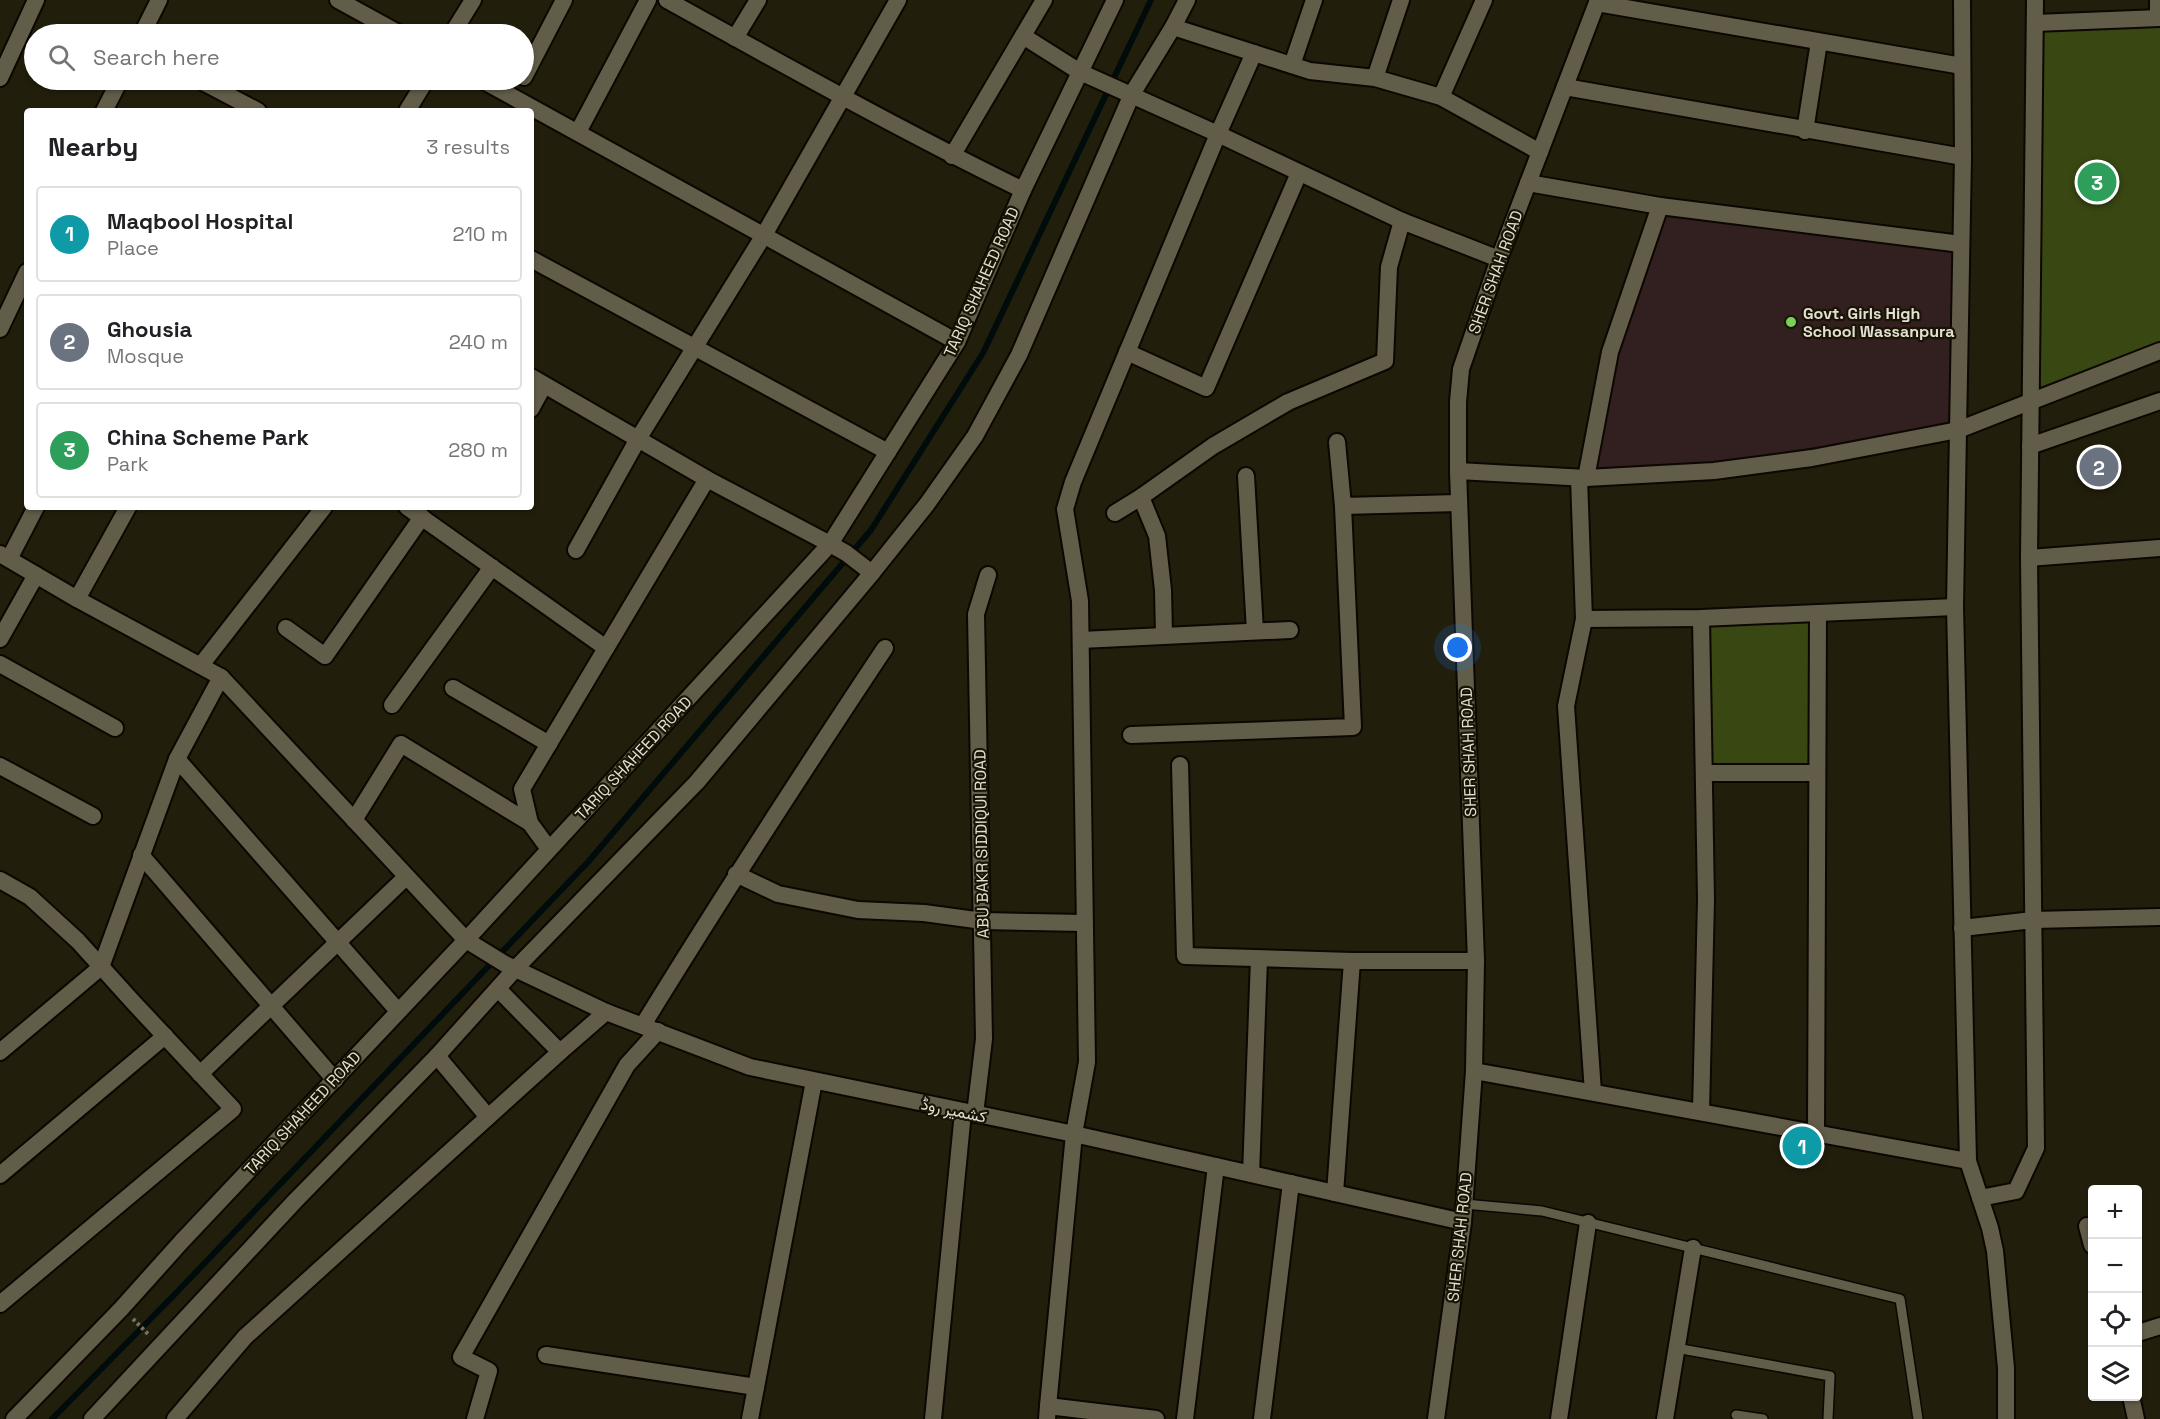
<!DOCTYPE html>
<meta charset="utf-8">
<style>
body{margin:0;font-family:"Space Grotesk",Vazirmatn,sans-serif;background:#f6f6f6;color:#202124}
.controls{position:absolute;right:18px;bottom:18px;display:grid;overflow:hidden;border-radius:6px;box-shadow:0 2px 4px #0004}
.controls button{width:54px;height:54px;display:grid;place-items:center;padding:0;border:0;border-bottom:2px solid #e0e0e0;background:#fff;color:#202124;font:30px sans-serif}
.you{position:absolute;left:1458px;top:648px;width:21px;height:21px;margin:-15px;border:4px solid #fff;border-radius:50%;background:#1a73e8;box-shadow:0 0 0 9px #1a73e833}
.badge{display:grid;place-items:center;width:39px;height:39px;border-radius:50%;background:#111827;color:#fff;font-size:20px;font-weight:700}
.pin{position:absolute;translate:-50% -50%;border:3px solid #fff;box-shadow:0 2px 6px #0006}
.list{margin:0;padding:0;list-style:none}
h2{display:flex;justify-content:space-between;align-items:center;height:78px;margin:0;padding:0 24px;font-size:26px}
h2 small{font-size:20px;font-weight:400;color:#757577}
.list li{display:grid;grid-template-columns:39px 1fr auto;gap:18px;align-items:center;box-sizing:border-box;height:96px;margin:0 12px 12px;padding:0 12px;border:2px solid #e0e0e0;border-radius:6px}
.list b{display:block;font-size:22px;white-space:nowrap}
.list p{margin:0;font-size:20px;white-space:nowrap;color:#757577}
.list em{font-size:20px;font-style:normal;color:#757577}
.icon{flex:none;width:33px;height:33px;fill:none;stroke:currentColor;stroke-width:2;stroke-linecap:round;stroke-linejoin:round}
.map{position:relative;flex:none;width:2160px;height:1419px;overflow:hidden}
.search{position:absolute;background:#fff;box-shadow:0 2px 4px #0004;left:24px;top:24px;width:510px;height:66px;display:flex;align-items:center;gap:15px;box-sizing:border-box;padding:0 21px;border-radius:33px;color:#757577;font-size:22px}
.panel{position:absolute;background:#fff;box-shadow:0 2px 4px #0004;left:24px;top:108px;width:510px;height:402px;border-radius:6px}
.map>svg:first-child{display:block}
.education{fill:#321f20}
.green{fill:#394713}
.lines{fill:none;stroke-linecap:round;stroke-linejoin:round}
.stream{stroke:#000c0c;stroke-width:6}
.building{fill:#3f2769}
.service-casing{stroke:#0c0700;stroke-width:12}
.minor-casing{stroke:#0c0700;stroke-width:20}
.tertiary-casing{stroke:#0c0700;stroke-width:20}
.secondary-casing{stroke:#0c0700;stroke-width:20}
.path{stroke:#787465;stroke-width:4;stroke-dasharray:3 3;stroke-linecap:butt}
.service{stroke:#625d49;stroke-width:9}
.minor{stroke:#625d49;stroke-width:16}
.tertiary{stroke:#625d49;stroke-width:16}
.secondary{stroke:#625d49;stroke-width:16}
.poi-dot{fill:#79d157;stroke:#191404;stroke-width:2}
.labels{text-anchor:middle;stroke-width:4.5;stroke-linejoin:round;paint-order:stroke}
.street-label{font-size:16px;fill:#e2dfd4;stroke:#191404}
.poi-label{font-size:16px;font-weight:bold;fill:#e2dfd4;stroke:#191404;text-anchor:start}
</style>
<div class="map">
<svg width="2160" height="1419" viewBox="0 0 2160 1419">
<rect width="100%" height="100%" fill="#221e0c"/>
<!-- education -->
<polygon class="education" points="1660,206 1963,244 1963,423 1714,463 1584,468 1591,399"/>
<!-- green -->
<g class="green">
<polygon points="2160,18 2160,341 2034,391 2035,23"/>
<polygon points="1818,613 1817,773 1704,773 1701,618"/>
</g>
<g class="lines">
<!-- stream -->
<polyline class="stream" points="52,1419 177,1292 588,862 871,530 983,353 1151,0"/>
</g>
<!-- building -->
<polygon class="building" points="1790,1139 1816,1144 1814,1154 1788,1151"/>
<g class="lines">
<!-- service casing -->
<g class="service-casing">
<g id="service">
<polyline points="1464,1204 1542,1211 1900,1299 1918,1419"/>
<polyline points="1676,1348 1830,1376 1828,1419"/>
<polyline points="1736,1415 1763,1419"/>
</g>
</g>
<!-- minor casing -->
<g class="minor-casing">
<g id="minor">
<polyline points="338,0 400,34"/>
<path d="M667 0C784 65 902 131 1023 190"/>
<polyline points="2158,0 2158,18"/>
<polyline points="1597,3 1962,66"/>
<polyline points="2035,23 2160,18"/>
<polyline points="1173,27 1310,71 1375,78 1441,97 1540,152"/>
<polyline points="142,34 159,0"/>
<polyline points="452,34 473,0"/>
<polyline points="1023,36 1080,72 1218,134 1073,482 1065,509 1080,601 1087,1062 1074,1134 1048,1406"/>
<polyline points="735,38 758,0"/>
<polyline points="1254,53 1218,134 1402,221"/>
<polyline points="1292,65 1314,0"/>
<polyline points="524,77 564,0"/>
<polyline points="0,78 36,0"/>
<polyline points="1375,78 1401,0"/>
<polyline points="199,80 258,111"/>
<polyline points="482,80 957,342"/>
<polyline points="1565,87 1963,157"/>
<polyline points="1441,97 1484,0"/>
<polyline points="104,111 120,80"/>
<polyline points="407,111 426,80"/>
<polyline points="1805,131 1819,42"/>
<polyline points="578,132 648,0"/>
<polyline points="952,156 1044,0"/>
<polyline points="1528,183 1660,206"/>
<polyline points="531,259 888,452"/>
<polyline points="0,329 27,272"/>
<polyline points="1127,352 1206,388 1299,173"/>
<polyline points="531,377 707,479 830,544 846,553 872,573"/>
<polyline points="531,409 544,385"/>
<polyline points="1958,430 1963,157 1962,0"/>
<polyline points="1337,442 1343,506 1458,503"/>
<polyline points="2030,446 2160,401"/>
<polyline points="1246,476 1255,631"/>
<polyline points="1579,478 1584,619 1566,706 1593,1092"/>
<polyline points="1586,478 1610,352 1660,206 1961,244"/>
<polyline points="1141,497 1157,536 1163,590 1164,635"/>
<polyline points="407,507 606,648"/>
<polyline points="1115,513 1141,497 1213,446 1288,402 1385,361 1389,267 1402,221 1499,259"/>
<polyline points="576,550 638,439 764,235 898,0"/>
<polyline points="0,554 77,599 221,677 466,940"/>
<polyline points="2029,558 2160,548"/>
<polyline points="9,559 36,507"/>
<polyline points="77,599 128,507"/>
<polyline points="1584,619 1701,618 1955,607"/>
<polyline points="286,628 325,656 422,517"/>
<polyline points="0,639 36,575"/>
<polyline points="1081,640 1290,630"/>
<polyline points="0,664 115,728"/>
<polyline points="201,665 324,507"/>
<polyline points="453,688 549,744"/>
<polyline points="392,705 492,567"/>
<polyline points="1131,735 1353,727 1343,506"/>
<polyline points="177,759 398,1011"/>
<polyline points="1180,765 1185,956 1352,961"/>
<polyline points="0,766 93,816"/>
<polyline points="1704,773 1817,773"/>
<polyline points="354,820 401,744 530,823"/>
<polyline points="549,849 530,823 522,789 707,479"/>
<polyline points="141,855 335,1080"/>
<polyline points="736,874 778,894 858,910 924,913 983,921 1085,923"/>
<polyline points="0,880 30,897 78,941 133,1002 233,1109 0,1304"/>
<polyline points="1962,928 2033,920 2160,917"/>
<polyline points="498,989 560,1052 606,1012"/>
<path d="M643 1025C721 898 802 773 885 648"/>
<polyline points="0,1052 101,967 177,759 221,677"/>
<polyline points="437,1056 488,1117"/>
<polyline points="1474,1071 1968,1161"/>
<polyline points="200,1074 406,877"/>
<polyline points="1701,1112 1706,899 1701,618"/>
<polyline points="975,1114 984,1039 976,614 988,575"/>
<polyline points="1816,1133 1818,613"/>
<polyline points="1251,1174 1259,959"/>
<polyline points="0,1175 165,1036"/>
<polyline points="1335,1193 1352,961 1476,961"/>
<polyline points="1980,1198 2016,1191 2036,1148 2029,558 2035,0"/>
<polyline points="2087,1226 2092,1245"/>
<polyline points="2138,1333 2160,1326"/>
<polyline points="546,1355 756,1387"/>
<polyline points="2131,1396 2136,1419"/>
<polyline points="175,1419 245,1337 560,1052"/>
<polyline points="475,1419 489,1371 461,1357 627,1065 658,1031"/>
<polyline points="750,1419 814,1081"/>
<polyline points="933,1419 963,1112"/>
<polyline points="1047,1419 1048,1406 1156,1419"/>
<polyline points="1185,1419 1216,1166"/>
<polyline points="1262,1419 1291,1183"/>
<polyline points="1559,1419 1588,1223"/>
<polyline points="1665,1419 1693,1248"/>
</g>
</g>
<!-- tertiary casing -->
<g class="tertiary-casing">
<g id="tertiary">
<polyline points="1958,430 1955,607 1968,1161 1990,1228 1995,1251 2006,1368 2006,1419"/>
<polyline points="1458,471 1586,478 1714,471 1812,458 1958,430 2160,351"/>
<polyline points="466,940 505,964 606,1012 750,1067 1074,1134 1463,1222"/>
</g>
</g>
<!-- secondary casing -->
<g class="secondary-casing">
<g id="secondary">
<polyline points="14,1419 121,1309 182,1241 466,940 830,544 957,342 1023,190 1115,0"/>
<polyline points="92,1419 295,1201 437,1056 516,968 697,782 872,573 927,504 975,436 1019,355 1132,94 1173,27 1187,0"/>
<polyline points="1436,1419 1463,1222 1474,1071 1476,961 1458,471 1458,402 1461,369 1499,259 1598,0"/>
</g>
</g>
<!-- path -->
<polyline class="path" points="133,1319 149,1335"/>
<!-- service -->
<use href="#service" class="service"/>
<!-- minor -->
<use href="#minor" class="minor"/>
<!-- tertiary -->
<use href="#tertiary" class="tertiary"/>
<!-- secondary -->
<use href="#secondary" class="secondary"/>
</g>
<!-- markers -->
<circle class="poi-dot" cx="1791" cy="322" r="6"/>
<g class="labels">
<!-- street labels -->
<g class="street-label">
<text transform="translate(1495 272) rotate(-70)" y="6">SHER SHAH ROAD</text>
<text transform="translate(981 282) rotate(-66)" y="6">TARIQ SHAHEED ROAD</text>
<text transform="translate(1468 752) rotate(-92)" y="6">SHER SHAH ROAD</text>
<text transform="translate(633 758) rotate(-47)" y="6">TARIQ SHAHEED ROAD</text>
<text transform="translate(981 844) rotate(-91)" y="6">ABU BAKR SIDDIQUI ROAD</text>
<text transform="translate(954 1110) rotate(12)" y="6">کشمیر روڈ</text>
<text transform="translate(302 1113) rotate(-47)" y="6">TARIQ SHAHEED ROAD</text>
<text transform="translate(1459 1237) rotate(-84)" y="6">SHER SHAH ROAD</text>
</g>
<!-- poi labels -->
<g class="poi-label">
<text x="1803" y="319">Govt. Girls High<tspan x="1803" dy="18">School Wassanpura</tspan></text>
</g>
</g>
</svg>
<div class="controls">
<button>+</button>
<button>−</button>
<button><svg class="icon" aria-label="locate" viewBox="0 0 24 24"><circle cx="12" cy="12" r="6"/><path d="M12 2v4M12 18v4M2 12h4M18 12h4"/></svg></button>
<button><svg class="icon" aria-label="layers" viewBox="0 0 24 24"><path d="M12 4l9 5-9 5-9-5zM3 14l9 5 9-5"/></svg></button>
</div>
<div class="you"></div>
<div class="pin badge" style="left:1802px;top:1146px;background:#0f9aa8">1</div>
<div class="pin badge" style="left:2099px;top:467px;background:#6b7280">2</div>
<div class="pin badge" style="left:2097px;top:182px;background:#2e9e5b">3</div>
<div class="search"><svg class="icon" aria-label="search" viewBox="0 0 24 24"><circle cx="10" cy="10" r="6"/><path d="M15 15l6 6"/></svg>Search here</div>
<section class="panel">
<h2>Nearby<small>3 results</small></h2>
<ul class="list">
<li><span class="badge" style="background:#0f9aa8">1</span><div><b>Maqbool Hospital</b><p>Place</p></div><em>210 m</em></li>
<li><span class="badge" style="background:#6b7280">2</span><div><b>Ghousia</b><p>Mosque</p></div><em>240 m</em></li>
<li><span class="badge" style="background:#2e9e5b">3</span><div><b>China Scheme Park</b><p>Park</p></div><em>280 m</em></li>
</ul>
</section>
</div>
